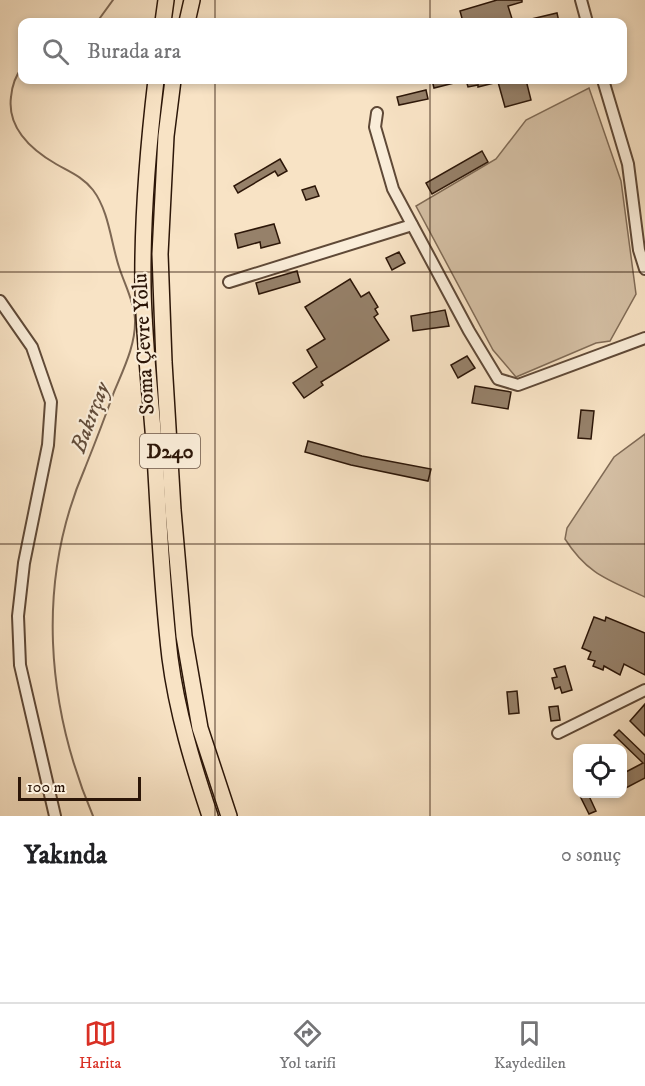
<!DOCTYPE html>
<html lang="tr">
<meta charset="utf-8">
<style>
body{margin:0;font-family:"IM FELL DW Pica",serif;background:#f2f2f2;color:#202124}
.controls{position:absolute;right:18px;bottom:18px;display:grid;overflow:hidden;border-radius:12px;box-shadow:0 3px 9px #0003}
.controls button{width:54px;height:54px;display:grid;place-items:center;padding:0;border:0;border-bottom:2px solid #e0e0e0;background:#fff;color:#202124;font:30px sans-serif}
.scale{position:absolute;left:18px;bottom:15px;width:123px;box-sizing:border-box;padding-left:6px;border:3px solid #2c1608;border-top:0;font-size:16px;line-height:21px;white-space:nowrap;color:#2c1608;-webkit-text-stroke:4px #faedd9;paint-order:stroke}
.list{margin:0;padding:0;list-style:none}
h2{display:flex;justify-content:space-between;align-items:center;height:78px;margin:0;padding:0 24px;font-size:26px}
h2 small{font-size:20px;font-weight:400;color:#757577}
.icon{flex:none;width:33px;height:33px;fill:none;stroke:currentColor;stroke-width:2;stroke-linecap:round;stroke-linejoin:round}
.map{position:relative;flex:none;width:645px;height:816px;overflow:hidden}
.search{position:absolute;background:#fff;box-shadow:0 3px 9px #0003;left:18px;right:18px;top:18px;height:66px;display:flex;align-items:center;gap:15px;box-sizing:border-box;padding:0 21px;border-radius:12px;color:#757577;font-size:22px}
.sheet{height:186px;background:#fff}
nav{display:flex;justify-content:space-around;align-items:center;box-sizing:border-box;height:84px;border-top:2px solid #e0e0e0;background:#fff;font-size:16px;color:#757577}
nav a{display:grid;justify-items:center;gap:3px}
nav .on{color:#d93025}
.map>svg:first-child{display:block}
.green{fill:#d5c0a5;stroke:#806b56;stroke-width:1.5}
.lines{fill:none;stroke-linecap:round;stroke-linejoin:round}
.stream{stroke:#7d6753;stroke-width:2}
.building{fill:#96816a;stroke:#2c1608;stroke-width:1.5}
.minor-casing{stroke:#5f4937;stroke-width:14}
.highway-casing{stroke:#2c1608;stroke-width:18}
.minor{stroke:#faedd9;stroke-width:10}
.highway{stroke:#f8e3c5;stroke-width:15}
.grid{fill:none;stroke:#2c1608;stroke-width:1.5;stroke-opacity:0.55}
.labels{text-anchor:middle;stroke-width:4.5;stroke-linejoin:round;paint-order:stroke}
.shield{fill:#faedd9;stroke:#6a5647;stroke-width:1.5}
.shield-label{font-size:20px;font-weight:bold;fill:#2c1608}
.street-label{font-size:21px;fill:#2c1608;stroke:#faedd9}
.water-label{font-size:22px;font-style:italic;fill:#624c3a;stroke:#faedd9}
</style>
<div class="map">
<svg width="645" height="816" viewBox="0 0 645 816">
<rect width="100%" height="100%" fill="#f8e3c5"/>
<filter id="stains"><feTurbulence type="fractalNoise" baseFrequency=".00333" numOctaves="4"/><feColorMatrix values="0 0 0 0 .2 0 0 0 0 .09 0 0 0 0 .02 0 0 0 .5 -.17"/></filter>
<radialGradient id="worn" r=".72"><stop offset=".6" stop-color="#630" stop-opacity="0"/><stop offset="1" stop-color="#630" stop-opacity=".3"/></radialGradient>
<!-- green -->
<g class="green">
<polygon points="589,88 621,181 636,294 610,341 596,343 516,377 493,350 416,206 496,159 526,120"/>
<path d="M645 434V597C609 580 588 575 565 539L567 528 614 457Z"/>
</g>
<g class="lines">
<!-- stream -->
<g class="stream">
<polyline points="97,22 113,0"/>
<path d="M22 68C15 76 12 87 11 97 7 128 32 150 56 164 70 172 83 177 93 190 109 211 111 243 119 267 124 283 134 301 135 319 136 344 124 368 114 392 105 417 95 443 85 468 36 581 46 705 93 816"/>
</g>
</g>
<!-- building -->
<g class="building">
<polygon points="497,0 522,0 522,2 508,6 513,22 463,22 460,11"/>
<polygon points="557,13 559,22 528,22 527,20"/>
<polygon points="432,80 457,80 458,82 434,88"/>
<polygon points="466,80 526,80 531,100 505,107 498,82 478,87 478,85 468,87"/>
<polygon points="426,90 428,99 399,105 397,97"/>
<polygon points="482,151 488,162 432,194 426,183"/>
<polygon points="280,159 287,171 278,176 275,171 238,193 234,186"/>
<polygon points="315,186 319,196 306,200 302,190"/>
<polygon points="274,224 280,243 261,248 260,242 238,248 235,234"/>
<polygon points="399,252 405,263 392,270 386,258"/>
<polygon points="297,271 300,282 259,294 256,283"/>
<polygon points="350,279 361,297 369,292 378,307 375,309 378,314 374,317 389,340 321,382 323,385 304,398 293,383 317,367 307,350 325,339 305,307"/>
<polygon points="445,310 449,326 413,331 411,316"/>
<polygon points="467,356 475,368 458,378 451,365"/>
<polygon points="475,386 511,392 508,409 472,403"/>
<polygon points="581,410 594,411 591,439 578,438"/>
<polygon points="308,441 362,456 431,469 428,481 351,465 305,452"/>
<polygon points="594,617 605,621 606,617 645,633 645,675 624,664 620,675 604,666 603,670 593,666 595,661 588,659 591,652 582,648"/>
<polygon points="565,666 572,690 562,693 560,687 555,689 552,678 557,677 554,669"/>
<polygon points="517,691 519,713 509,714 507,692"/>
<polygon points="645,704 645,736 630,721"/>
<polygon points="558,706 560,720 551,721 549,707"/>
<polygon points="619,730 645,755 645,778 622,790 622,774 643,763 614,735"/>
<polygon points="579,794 588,794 596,811 589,814"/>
</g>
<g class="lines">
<!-- minor casing -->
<g class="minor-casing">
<g id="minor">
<polyline points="581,0 587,22"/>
<polyline points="603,80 628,164 639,250 645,269"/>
<polyline points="377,113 375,127 393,189 469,331 498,379 518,385 645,338"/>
<polyline points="229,282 412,225"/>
<polyline points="0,301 32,347 51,402 48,445 24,563 18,616 20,665 55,816"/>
<polyline points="558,733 645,690"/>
</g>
</g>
<!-- highway casing -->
<g class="highway-casing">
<g id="highway">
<polyline points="163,22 166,0"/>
<polyline points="187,22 192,0"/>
<path d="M156 80C148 148 142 218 143 287 144 343 151 399 155 455 159 522 162 591 170 658 177 712 193 765 210 816"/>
<polyline points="173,80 166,136 160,254 164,362 173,510 184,636 200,728 229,816"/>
</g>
</g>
<!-- minor -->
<use href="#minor" class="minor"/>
<!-- highway -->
<use href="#highway" class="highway"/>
</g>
<!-- grid -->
<path class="grid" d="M215 0V22M430 0V22M215 80V816M430 80V816M0 272H645M0 544H645"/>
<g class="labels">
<!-- shield labels -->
<rect class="shield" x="140" y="434" width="60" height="34" rx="4.5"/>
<g class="shield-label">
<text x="170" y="458">D240</text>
</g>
<!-- street labels -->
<g class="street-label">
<text transform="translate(143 344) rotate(-93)" y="7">Soma Çevre Yolu</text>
</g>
<!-- water labels -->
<g class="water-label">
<text transform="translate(89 417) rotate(-69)" y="8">Bakırçay</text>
</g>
</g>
<rect width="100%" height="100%" filter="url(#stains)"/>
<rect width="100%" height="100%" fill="url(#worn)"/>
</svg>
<div class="controls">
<button><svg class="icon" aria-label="locate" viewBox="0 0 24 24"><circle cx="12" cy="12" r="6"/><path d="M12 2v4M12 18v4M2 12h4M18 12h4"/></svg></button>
</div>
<div class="scale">100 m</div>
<div class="search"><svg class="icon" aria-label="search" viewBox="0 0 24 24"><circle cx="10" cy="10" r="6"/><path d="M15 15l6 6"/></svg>Burada ara</div>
</div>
<section class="sheet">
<h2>Yakında<small>0 sonuç</small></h2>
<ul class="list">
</ul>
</section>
<nav>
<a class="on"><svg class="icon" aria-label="map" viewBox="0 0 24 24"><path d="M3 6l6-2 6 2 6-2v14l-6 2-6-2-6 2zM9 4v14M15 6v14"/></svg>Harita</a>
<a><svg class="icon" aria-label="directions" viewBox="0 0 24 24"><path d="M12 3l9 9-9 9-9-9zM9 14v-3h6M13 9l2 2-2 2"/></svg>Yol tarifi</a>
<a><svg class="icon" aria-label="saved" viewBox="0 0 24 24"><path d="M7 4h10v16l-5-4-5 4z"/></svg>Kaydedilen</a>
</nav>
